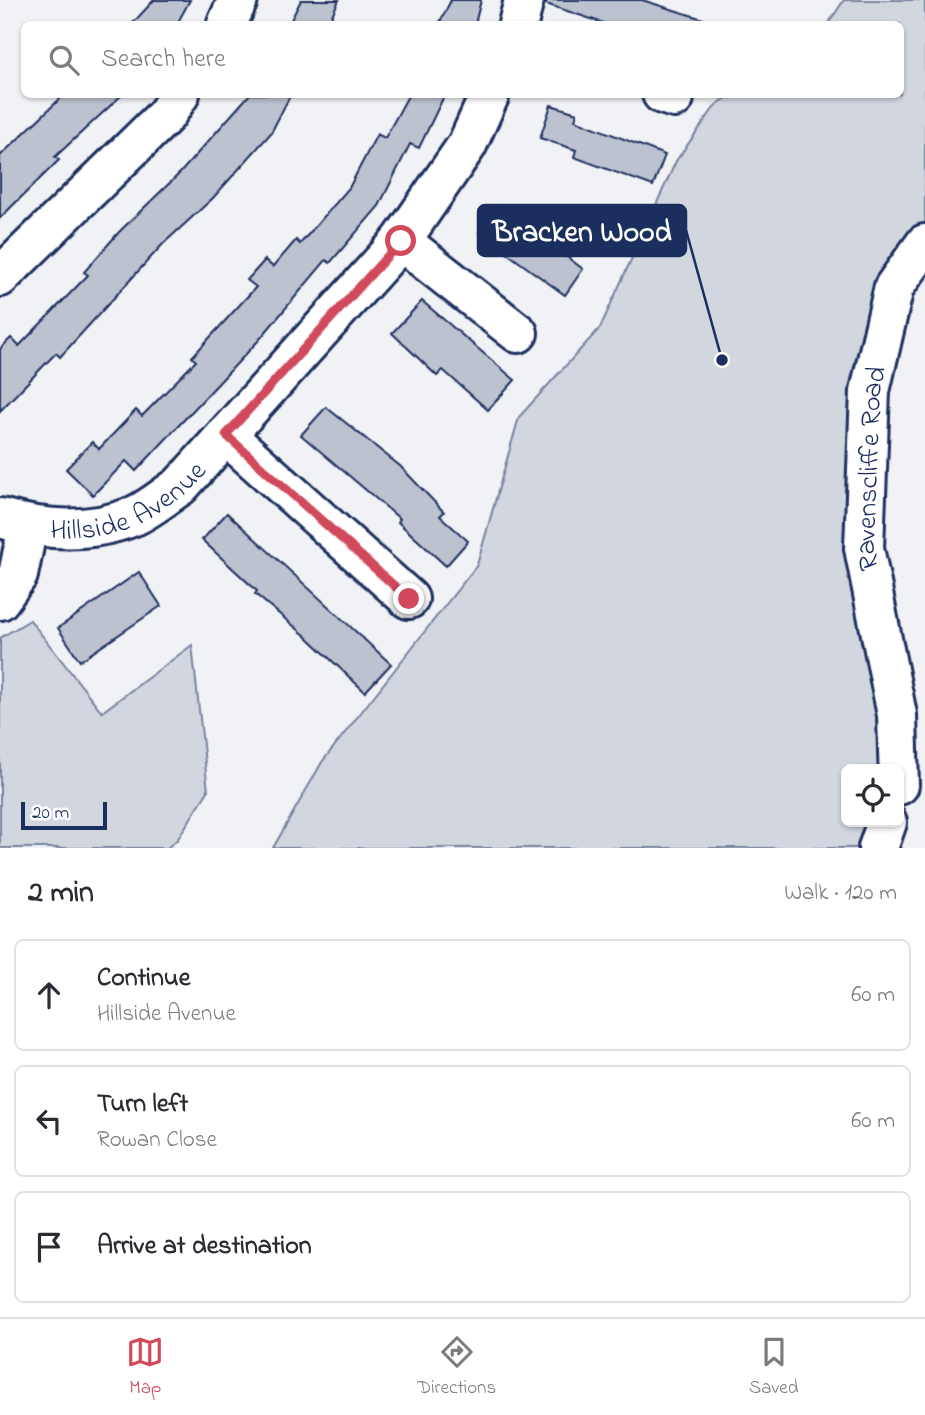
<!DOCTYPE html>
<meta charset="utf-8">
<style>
body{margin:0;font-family:"Indie Flower",sans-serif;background:#f2f2f3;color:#2b2b33}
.controls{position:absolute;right:21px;bottom:21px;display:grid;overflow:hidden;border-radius:10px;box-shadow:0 2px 5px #0004}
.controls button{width:63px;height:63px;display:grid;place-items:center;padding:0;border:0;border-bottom:2px solid #e1e1e2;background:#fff;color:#2b2b33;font:35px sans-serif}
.scale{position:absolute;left:21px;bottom:18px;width:86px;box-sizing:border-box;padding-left:7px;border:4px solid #1b2f5e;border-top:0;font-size:19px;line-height:24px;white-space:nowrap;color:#1b2f5e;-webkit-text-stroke:5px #fff;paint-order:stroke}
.stop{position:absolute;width:21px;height:21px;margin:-16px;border:5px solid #d1495b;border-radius:50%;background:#fff}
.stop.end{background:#d1495b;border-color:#fff;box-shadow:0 2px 7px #0008}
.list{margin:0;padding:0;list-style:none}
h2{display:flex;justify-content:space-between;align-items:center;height:91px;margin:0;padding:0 28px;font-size:30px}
h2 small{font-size:23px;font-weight:400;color:#7c7c81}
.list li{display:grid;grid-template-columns:46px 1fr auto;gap:21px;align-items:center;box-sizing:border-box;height:112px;margin:0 14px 14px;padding:0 14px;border:2px solid #e1e1e2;border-radius:10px}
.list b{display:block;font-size:26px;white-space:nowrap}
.list p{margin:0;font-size:23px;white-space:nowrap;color:#7c7c81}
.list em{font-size:23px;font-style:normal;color:#7c7c81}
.icon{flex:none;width:38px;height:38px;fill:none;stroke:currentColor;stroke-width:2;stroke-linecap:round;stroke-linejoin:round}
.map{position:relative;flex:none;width:925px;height:848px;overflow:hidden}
.search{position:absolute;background:#fff;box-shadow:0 2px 5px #0004;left:21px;right:21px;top:21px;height:77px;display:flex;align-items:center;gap:18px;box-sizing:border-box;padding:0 24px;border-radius:10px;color:#7c7c81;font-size:26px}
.sheet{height:469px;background:#fff}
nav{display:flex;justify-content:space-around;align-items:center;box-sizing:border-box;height:98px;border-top:2px solid #e1e1e2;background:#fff;font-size:19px;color:#7c7c81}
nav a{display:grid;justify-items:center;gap:4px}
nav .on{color:#d1495b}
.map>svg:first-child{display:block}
.green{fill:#d2d6df;stroke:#76829e;stroke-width:2}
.building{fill:#bcc2d0;stroke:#1b2f5e;stroke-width:2}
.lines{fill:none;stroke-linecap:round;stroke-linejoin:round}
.minor-casing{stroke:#1b2f5e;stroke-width:44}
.minor{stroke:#fff;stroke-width:38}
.route{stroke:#d1495b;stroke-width:9}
.labels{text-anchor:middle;stroke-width:7;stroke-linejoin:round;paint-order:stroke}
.street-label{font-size:28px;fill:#1b2f5e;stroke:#fff}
.leader{fill:none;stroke:#1b2f5e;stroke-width:2.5}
.callout-dot{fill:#1b2f5e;stroke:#fff;stroke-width:2.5}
.callout{fill:#1b2f5e;stroke:#1b2f5e;stroke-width:2.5}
.callout-label{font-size:30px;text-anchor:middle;font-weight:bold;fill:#fff}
</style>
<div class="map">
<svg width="925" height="848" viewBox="0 0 925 848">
<rect width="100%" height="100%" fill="#f1f2f5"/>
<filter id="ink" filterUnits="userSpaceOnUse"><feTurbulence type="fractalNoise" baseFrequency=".0143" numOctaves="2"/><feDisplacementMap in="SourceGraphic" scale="14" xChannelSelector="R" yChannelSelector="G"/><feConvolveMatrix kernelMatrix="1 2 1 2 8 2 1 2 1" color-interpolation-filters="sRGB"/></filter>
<g filter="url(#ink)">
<!-- green -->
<g class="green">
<polygon points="844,0 925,0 925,222 883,284 870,391 891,769 846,769 846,822 877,822 869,848 273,848 322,762 477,565 519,417 600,328 676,161 716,105 731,95 900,94 900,24 828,24"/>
<polygon points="30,620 102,712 192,645 208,791 177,840 167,848 0,848 0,638"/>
</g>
<!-- building -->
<g class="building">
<polygon points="154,0 190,0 177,24 132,24"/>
<polygon points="301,0 339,0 328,24 289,24"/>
<polygon points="451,0 481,0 475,24 439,24"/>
<polygon points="546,0 642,0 703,19 702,24 606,24 546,4"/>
<polygon points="65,94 123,94 55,157 59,160 0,218 0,156"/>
<polygon points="250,94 291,94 271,133 213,198 163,244 60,357 56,353 0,411 0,349 11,338 19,346 88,275 84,272 119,232 180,173"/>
<polygon points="409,94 445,94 419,148 410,144 379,206 330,263 326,260 259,340 136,471 126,461 93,495 66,469 92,442 99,449 136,410 142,416 196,361 192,357 256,287 247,280 265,260 273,267 296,240 300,244 349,188 377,134 385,138"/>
<polygon points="551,105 577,113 575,120 665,155 653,186 574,157 576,150 540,138"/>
<polygon points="499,206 583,269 565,295 479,233"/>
<polygon points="422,301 515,380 488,410 443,370 437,376 392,333"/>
<polygon points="326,407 400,466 444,512 440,516 468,541 446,566 398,522 400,519 301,435"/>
<polygon points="227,513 391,664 365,692 306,636 255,594 257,591 202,540"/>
<polygon points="139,572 161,606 80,661 58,628"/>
</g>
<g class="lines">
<!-- minor casing -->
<g class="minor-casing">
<g id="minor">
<polyline points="227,24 238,0"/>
<polyline points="518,24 524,0"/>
<polyline points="662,94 674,98"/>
<polyline points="401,241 518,333"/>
<polyline points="0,277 166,115 180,94"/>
<polyline points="226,435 409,599"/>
<path id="s1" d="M0 518C45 531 90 534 134 516 150 509 166 495 180 486L401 241 467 145 490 94"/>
<polyline points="0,600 18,575 28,526"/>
<path id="s2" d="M899 785 897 715 864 548 870 391 894 287 925 244"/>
<polyline points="878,848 887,822"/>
</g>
</g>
<!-- minor -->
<use href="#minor" class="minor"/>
</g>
</g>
<g class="lines" filter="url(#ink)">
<!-- route -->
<polyline class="route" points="401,241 226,435 409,599"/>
</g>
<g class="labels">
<!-- street labels -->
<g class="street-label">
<text dy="10" stroke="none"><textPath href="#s2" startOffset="320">Ravenscliffe Road</textPath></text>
<text dy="10" stroke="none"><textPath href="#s1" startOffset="136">Hillside Avenue</textPath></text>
</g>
</g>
<!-- callouts -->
<path class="leader" d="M722 360L686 230"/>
<circle class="callout-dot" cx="722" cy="360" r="7"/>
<rect class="callout" x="478" y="205" width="208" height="51" rx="7"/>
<g class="callout-label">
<text x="582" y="241">Bracken Wood</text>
</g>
</svg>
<div class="controls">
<button><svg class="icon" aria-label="locate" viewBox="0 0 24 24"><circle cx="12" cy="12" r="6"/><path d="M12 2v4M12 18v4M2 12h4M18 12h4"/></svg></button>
</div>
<div class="scale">20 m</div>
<div class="stop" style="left:401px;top:241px"></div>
<div class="stop end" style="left:409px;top:599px"></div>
<div class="search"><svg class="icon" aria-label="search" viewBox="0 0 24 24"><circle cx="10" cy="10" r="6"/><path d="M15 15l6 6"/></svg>Search here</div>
</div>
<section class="sheet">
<h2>2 min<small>Walk · 120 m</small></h2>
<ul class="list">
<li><svg class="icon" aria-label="ahead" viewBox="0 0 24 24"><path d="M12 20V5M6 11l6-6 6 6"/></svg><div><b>Continue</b><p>Hillside Avenue</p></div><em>60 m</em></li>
<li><svg class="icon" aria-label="left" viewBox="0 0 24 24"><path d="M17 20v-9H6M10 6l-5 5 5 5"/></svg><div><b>Turn left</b><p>Rowan Close</p></div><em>60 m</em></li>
<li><svg class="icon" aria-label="arrive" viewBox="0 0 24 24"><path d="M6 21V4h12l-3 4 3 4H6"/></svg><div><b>Arrive at destination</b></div></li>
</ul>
</section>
<nav>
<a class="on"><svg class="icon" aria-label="map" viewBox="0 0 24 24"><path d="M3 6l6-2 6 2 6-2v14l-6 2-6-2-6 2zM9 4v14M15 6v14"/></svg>Map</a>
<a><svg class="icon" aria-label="directions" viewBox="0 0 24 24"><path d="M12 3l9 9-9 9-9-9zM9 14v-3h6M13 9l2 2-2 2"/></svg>Directions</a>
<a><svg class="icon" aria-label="saved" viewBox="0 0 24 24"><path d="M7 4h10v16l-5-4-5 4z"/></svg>Saved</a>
</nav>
